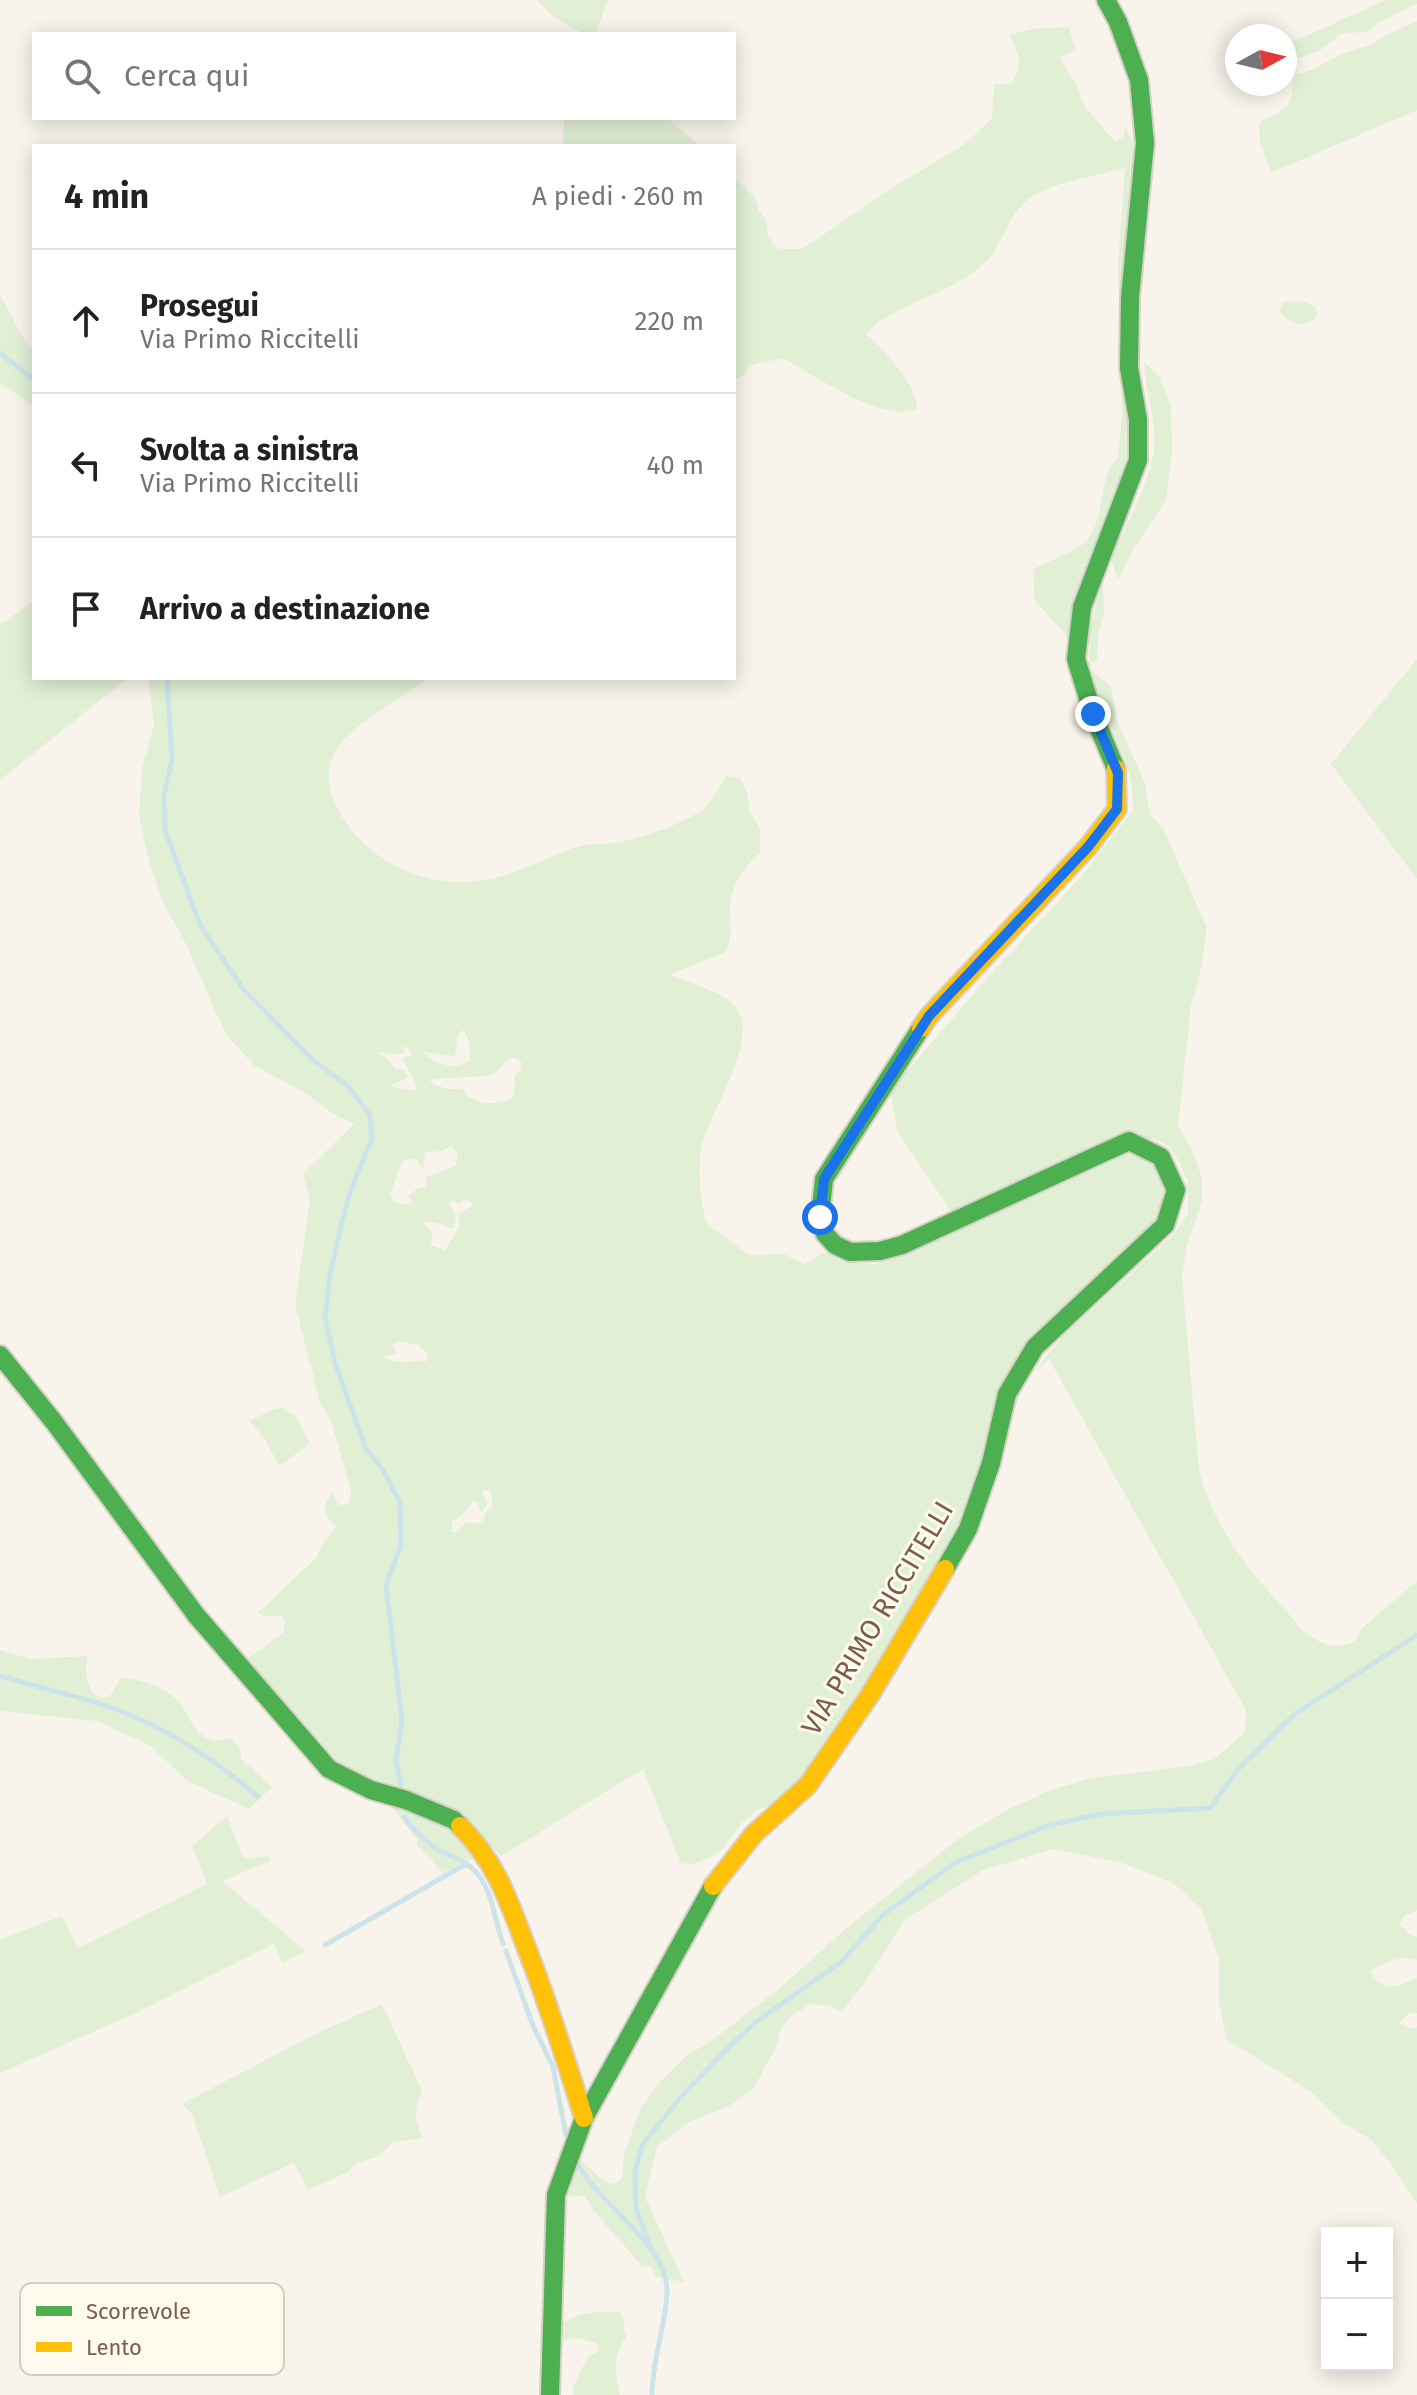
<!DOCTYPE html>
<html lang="it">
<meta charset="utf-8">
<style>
body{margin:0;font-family:"Fira Sans",sans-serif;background:#f2f2f2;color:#222}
.controls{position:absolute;right:24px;bottom:24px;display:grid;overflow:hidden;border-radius:0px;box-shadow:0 4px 20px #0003}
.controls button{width:72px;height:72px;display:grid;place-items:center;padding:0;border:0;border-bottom:2px solid #e0e0e0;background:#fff;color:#222;font:40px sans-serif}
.compass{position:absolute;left:1225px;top:24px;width:72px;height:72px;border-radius:50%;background:#fff;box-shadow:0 4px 20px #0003;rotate:82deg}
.stop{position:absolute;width:24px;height:24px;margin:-18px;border:6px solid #1a73e8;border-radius:50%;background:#fff}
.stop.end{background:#1a73e8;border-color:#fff;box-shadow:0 2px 8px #0008}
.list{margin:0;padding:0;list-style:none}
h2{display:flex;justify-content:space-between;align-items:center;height:104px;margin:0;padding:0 32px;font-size:34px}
h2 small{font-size:26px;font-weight:400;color:#767676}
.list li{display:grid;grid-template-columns:52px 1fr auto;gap:24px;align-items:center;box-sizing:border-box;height:144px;padding:0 32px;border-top:2px solid #e0e0e0}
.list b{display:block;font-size:30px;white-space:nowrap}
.list p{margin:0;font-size:26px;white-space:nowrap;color:#767676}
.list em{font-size:26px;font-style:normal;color:#767676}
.icon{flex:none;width:44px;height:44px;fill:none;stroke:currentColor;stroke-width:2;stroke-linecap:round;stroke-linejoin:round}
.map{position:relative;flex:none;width:1417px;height:2395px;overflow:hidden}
.search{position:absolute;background:#fff;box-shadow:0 4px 20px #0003;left:32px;top:32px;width:704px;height:88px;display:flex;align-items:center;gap:20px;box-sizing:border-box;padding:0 28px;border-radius:0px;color:#767676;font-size:30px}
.panel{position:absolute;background:#fff;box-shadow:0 4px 20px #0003;left:32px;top:144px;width:704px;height:536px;border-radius:0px}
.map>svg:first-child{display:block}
.green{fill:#e1f0d5;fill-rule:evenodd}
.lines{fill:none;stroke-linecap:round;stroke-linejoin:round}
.stream{stroke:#cce3e9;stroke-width:5}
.fast-casing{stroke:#d6d0c6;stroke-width:22}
.slow-casing{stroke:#d6d0c6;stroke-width:22}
.fast{stroke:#4caf50;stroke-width:18}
.slow{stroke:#ffc107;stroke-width:18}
.route{stroke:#1a73e8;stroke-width:10}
.labels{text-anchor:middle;stroke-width:6;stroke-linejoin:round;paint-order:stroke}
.street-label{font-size:28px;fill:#785f49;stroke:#fffaed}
.key{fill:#fffaed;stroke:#d6ccbc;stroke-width:2}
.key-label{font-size:22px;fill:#785f49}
</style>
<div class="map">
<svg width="1417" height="2395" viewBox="0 0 1417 2395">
<rect width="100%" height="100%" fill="#f8f4eb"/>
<!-- green -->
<g class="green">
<path d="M537 0H608L595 34C574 34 551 15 537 0Z"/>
<polygon points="1386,0 1417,0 1417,4 1376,24 1370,31 1341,34 1319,51 1297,58 1291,67 1285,68 1286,45"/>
<path d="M1417 21V110L1271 173 1260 141 1259 123C1268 116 1287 112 1290 100 1293 91 1291 83 1295 75L1314 69 1343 53 1372 45 1384 36Z"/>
<path d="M1069 27 1076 50 1060 57C1063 66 1068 71 1073 79 1078 86 1079 95 1083 103 1086 108 1112 139 1116 142L1123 136 1126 127 1133 143 1137 440 1069 639 1034 599 1033 570C1048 560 1069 555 1083 544 1108 523 1095 479 1118 457L1122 416 1118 262 1125 168C1097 176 1062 180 1037 194 1010 209 1009 229 994 252 989 260 979 268 972 273 950 291 876 314 867 335 884 350 917 384 917 408 881 425 815 374 782 358L752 365 742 376 734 379V178L755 197 759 211 766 219 768 237 779 249H802L898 184 964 145 992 118 994 84H1011C1024 66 1019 53 1009 35L1032 29Z"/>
<polygon points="564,118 667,118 700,146 563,146"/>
<path d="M0 295C11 311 20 340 34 349V406L0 383Z"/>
<path d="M1284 301 1306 302 1316 308 1317 316C1304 330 1290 323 1279 312Z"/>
<path d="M1144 362 1158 375 1171 405 1172 454 1166 501 1133 550 1118 579 1111 560C1125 527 1150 484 1154 449 1157 421 1145 391 1144 362Z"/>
<path d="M1103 581 1104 613 1098 636 1097 660 1090 662 1091 670 1111 687 1117 721 1145 783 1150 815 1163 828 1207 928 1202 964 1191 1006 1178 1126 1193 1152 1202 1178V1202L1187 1245 1182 1277 1199 1470C1213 1526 1248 1570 1287 1612 1294 1620 1303 1633 1313 1638 1327 1647 1340 1647 1355 1642L1361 1629 1417 1581V1910L1404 1916 1400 1924 1410 1935 1417 1937V1960C1398 1955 1386 1961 1371 1971 1381 1994 1400 1986 1417 1978V2013L1411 2012 1399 2023 1412 2029 1417 2027V2204L1388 2160 1370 2139 1343 2123 1310 2091 1227 2040 1219 2004V1960L1202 1910 1173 1883 1119 1862 1054 1849 983 1870 905 1920 864 1984 841 2012 830 2006 811 2004 791 2016 779 2032 778 2043 754 2088 730 2106 691 2121 657 2147 645 2197 684 2282 654 2276 653 2269 649 2266H642L593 2210 585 2196 567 2197 580 2159 605 2182 615 2184 622 2178 624 2155 640 2109 660 2082 686 2056 714 2039 780 1988 849 1926 958 1839 1007 1810 1051 1790 1092 1778 1191 1766 1216 1758 1245 1732 1246 1710 1049 1359 1033 1374 1060 1339 1174 1234 1188 1213V1182L1179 1161 1168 1146 1159 1140 1125 1136 953 1214 898 1133 890 1091 988 977 1079 879 1133 810 1132 783 1124 756 1089 676 1090 628Z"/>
<polygon points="34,601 34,678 128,678 0,780 0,625"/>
<polygon points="1417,659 1417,879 1331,764"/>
<path d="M148 678H429C401 699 364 717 341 743 326 760 326 786 336 806 369 869 439 896 506 875 531 867 555 853 580 846 592 843 604 845 616 843 639 838 690 823 706 806 713 797 720 786 726 776L740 778 747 792 750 813 760 828V853C741 870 729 888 730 914 731 929 732 938 725 952L670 975C686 982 719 991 731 1002 767 1032 710 1110 702 1145 697 1172 700 1196 706 1223L749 1255 784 1254 805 1264 824 1252 844 1262 875 1264 1130 1153 1162 1165 1168 1211 1046 1331 969 1518 828 1751 775 1802 755 1812 743 1822 724 1847 715 1855 693 1864 681 1863 643 1769 501 1856 489 1844 339 1763 248 1659 284 1632 285 1622 282 1616H264L258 1613 316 1558 323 1543 337 1526C323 1517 321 1506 332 1493L339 1506 349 1503 351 1491 332 1424 320 1402 295 1304 310 1201 303 1174 354 1124 332 1113 304 1092 255 1066 226 1035 183 938 162 900 149 861 139 816 142 769 154 724ZM463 1030C470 1038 471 1051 469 1061 453 1071 435 1064 423 1052L455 1056 458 1035ZM406 1046 412 1055 403 1058C405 1069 416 1077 416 1090L394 1088 392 1085 407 1078V1075L403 1069H395L388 1059 378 1054C387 1050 392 1058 405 1052L403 1047ZM515 1058 521 1062 522 1069 515 1075 514 1096C505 1103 483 1106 472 1099 468 1097 466 1092 462 1089H447L431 1083V1079L486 1076 497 1072 508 1059ZM451 1146 458 1153 456 1166 426 1177V1187L417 1189 408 1196 413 1204 394 1203 390 1194 403 1160 416 1158 423 1170 425 1152 441 1151ZM465 1199 472 1203 471 1207 459 1214 458 1228 445 1250 431 1245 432 1232 422 1222H435L454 1229 456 1214 448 1203 455 1201 458 1205ZM398 1341 419 1345 428 1355 427 1361 397 1362 384 1358 395 1353 396 1350 391 1346ZM485 1489 491 1493 493 1505 486 1512 483 1521 477 1524 467 1522 456 1532H452V1522L464 1513 473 1501 478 1502 480 1511 482 1512 487 1505 486 1499 481 1494Z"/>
<polygon points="284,1408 296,1417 310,1443 280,1466 263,1437 249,1421 275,1409"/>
<path d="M0 1650 31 1659 87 1656C86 1673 84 1688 100 1698L110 1696 121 1678C139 1678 168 1688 180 1703 190 1716 194 1736 213 1740 220 1742 225 1738 232 1739L241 1750V1759L272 1787 249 1809 187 1781 151 1746 97 1721 0 1711Z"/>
<polygon points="389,1804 441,1824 474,1853 472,1859 443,1873 417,1845 418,1841"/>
<polygon points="227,1816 241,1852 246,1859 269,1856 271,1861 222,1881 306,1951 282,1963 274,1944 138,2012 0,2073 0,1939 62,1916 78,1948 207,1884 192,1846"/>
<path d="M382 2004 422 2091C414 2109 414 2120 423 2138L393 2142 379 2156 357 2163 348 2172 308 2190 294 2163 220 2197 192 2114 182 2104 309 2037Z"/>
<path d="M597 2312H620L625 2320 623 2331 627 2335C612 2359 615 2368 620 2395H573V2388L588 2356 595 2354 599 2347 596 2343 577 2338 561 2340 562 2323 579 2315Z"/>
</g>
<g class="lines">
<!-- stream -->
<g class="stream">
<polyline points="0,353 34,380"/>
<polyline points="167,678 172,760 164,796 165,830 200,925 244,990 315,1062 348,1086 370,1115 372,1138 350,1192 341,1226 330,1275 325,1317 335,1363 366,1449 383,1470 400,1502 401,1545 386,1585 402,1720 396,1761 401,1786"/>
<path d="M0 1676C39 1688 80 1696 118 1710 169 1730 217 1761 258 1797"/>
<path d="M404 1817C409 1825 432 1848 440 1851 452 1857 462 1859 473 1869 493 1888 494 1919 503 1944"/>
<polyline points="325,1945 466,1864"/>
<polyline points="506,1951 532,2023 553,2067 566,2135"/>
<path d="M579 2166C601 2206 668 2245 667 2291 666 2326 652 2359 652 2395"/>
<polyline points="651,2249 636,2208 635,2171 643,2144 680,2098 729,2047 756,2022 841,1962 883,1915 956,1862 1050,1825 1102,1814 1210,1808 1239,1768 1295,1714 1417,1635"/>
</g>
<!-- fast casing -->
<g class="fast-casing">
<g id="fast">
<polyline points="1106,0 1118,22 1139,80 1145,143 1130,297 1129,368 1138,420 1138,460 1082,607 1076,659 1093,714 1116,769"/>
<polyline points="921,1028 824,1179 820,1217 825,1234 835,1245 850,1252 880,1251 902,1245 1129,1141 1161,1157 1176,1190 1165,1225 1035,1347 1007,1394 991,1463 968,1529 945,1569"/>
<polyline points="0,1355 54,1422 196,1615 329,1769 371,1790 406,1800 454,1820 460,1826"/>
<polyline points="550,2395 556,2195 584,2118 713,1886"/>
</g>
</g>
<!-- slow casing -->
<g class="slow-casing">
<g id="slow">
<polyline points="921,1028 929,1016 1088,847 1117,809 1116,769"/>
<path d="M460 1826C497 1863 509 1902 527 1949 549 2005 566 2061 584 2118"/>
<polyline points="713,1886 754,1834 808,1785 870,1695 945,1569"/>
</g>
</g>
<!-- fast -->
<use href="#fast" class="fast"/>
<!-- slow -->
<use href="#slow" class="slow"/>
</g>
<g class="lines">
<!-- route -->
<polyline class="route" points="820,1217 824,1179 929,1016 1088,847 1117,809 1118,773 1093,714"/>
</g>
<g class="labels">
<!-- street labels -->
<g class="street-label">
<text transform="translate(877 1618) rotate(-59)" y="10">VIA PRIMO RICCITELLI</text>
</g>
</g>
<!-- legend -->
<rect x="20" y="2283" width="264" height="92" rx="12" class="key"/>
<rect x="36" y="2306" width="36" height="10" fill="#4caf50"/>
<rect x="36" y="2342" width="36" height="10" fill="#ffc107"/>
<g class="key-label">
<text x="86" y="2319">Scorrevole</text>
<text x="86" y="2355">Lento</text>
</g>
</svg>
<div class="controls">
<button>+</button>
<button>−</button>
</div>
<svg class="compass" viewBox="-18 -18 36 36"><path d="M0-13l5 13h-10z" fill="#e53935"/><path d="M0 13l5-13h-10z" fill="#767676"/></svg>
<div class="stop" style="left:820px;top:1217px"></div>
<div class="stop end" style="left:1093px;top:714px"></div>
<div class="search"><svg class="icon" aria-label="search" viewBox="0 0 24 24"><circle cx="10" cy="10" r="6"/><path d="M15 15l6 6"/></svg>Cerca qui</div>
<section class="panel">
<h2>4 min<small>A piedi · 260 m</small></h2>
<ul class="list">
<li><svg class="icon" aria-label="ahead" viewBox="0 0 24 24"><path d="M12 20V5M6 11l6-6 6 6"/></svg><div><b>Prosegui</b><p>Via Primo Riccitelli</p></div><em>220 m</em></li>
<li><svg class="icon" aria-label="left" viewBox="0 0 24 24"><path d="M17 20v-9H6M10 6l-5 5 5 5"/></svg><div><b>Svolta a sinistra</b><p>Via Primo Riccitelli</p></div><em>40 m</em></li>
<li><svg class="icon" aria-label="arrive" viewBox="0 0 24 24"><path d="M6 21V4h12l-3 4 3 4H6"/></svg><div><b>Arrivo a destinazione</b></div></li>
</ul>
</section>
</div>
